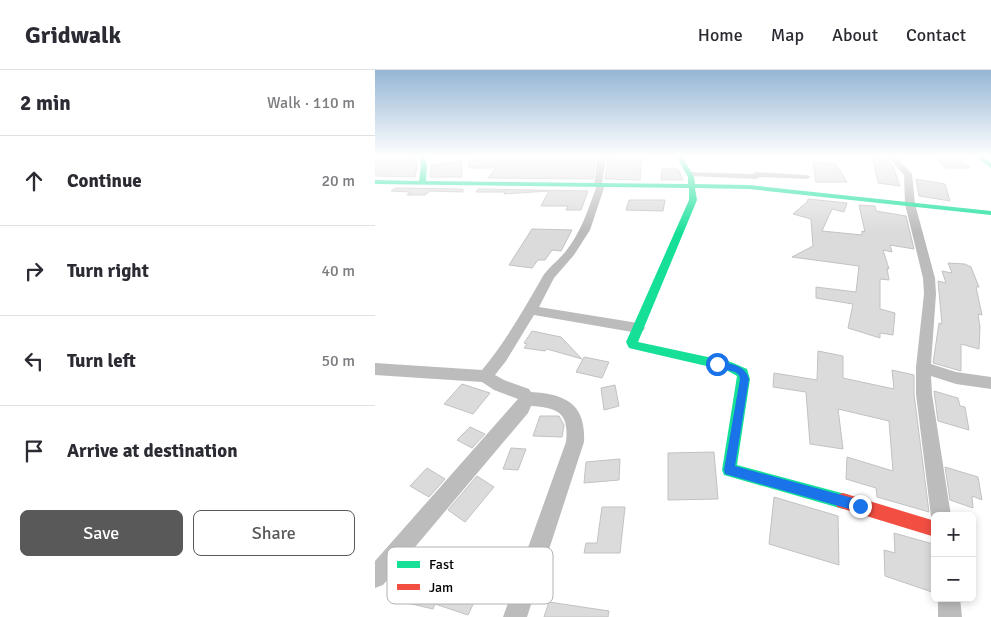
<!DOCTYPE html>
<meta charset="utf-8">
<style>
body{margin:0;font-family:Signika,sans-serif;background:#f2f2f3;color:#2b2b33}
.controls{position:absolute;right:15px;bottom:15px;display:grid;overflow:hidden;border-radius:8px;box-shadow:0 2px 8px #0003}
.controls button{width:45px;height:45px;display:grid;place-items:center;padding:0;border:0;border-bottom:1px solid #e1e1e2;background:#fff;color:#2b2b33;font:25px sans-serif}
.stop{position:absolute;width:15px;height:15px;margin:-11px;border:4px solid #1a73e8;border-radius:50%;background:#fff}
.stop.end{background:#1a73e8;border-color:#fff;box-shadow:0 1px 5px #0008}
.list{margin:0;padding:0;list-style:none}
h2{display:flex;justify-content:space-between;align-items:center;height:65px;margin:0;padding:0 20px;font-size:21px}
h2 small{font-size:16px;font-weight:400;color:#7c7c81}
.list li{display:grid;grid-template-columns:32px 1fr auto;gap:15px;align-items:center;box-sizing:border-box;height:90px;padding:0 20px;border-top:1px solid #e1e1e2}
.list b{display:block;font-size:19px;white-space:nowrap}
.list em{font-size:16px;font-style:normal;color:#7c7c81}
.actions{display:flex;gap:10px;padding:15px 20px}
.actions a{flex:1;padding:11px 0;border:1px solid #595959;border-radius:8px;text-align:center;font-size:18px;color:#595959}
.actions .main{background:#595959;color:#fff}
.icon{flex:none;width:28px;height:28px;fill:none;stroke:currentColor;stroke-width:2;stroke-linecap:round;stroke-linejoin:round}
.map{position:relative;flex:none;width:616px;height:547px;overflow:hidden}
header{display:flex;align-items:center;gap:30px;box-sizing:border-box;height:70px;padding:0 25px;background:#fff;border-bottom:1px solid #e1e1e2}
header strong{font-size:24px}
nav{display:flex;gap:28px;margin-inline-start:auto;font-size:18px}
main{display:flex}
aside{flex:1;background:#fff}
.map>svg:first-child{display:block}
.building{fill:#dbdbdb;stroke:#c2c2c2}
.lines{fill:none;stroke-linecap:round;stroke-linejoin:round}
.street{fill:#bcbcbc;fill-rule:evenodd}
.fast{fill:#16e098;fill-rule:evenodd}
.jam{fill:#f24e42;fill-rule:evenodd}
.route{fill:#1a73e8}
.key{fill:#fff;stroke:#b2b2b2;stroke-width:1}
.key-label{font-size:14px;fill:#000}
</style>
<header>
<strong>Gridwalk</strong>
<nav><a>Home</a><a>Map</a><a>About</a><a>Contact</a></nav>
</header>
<main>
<aside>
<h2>2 min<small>Walk · 110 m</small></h2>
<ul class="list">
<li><svg class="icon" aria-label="ahead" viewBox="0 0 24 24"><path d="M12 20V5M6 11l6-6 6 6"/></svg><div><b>Continue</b></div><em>20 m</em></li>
<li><svg class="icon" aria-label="right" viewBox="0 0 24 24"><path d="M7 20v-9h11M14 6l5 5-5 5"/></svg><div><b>Turn right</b></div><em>40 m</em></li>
<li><svg class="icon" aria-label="left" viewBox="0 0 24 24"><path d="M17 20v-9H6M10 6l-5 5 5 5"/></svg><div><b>Turn left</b></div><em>50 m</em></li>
<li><svg class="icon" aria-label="arrive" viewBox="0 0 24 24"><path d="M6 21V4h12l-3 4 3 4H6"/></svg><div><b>Arrive at destination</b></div></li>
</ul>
<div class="actions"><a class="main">Save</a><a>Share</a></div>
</aside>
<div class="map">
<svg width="616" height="547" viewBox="0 0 616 547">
<rect width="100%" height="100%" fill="#fff"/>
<!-- building -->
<g class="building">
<polygon points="0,86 40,86 42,97 40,107 0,106"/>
<polygon points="117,86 182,86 181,88 221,88 218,109 113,108 121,98 94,98 93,92 116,88"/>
<polygon points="238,86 267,86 265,110 230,109 233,88"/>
<polygon points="497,86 510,87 518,96 525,116 503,113"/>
<polygon points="560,86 582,86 595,98 570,98"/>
<polygon points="86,91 87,107 55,107 56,95"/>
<polygon points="438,92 461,94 472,112 441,112"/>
<polygon points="287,99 303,99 308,110 286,110"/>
<polygon points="541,109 570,114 575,131 544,126"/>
<polygon points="20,118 88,119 88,122 55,121 50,125 32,125 35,122 16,121"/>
<polygon points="103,119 213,121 206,140 191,140 193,136 166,136 174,121 129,124 130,122 101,122"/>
<polygon points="433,129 472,133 469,142 457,139 447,161 487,165 487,161 490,162 484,135 500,136 501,141 531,146 539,179 515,175 517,182 508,180 514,199 512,198 514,210 505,209 505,239 520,243 518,265 505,263 505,268 473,258 478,234 441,228 441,217 481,222 484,196 417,187 438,176 436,149 418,144 432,132"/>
<polygon points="254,130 290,130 288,141 251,140"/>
<polygon points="157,159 197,160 186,181 177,180 170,190 163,190 157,198 134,195"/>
<polygon points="573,193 590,194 596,197 604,217 601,217 607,245 603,244 605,257 604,279 586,274 586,301 558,293 564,253 567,254 563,211 571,213 567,201 577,203"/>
<polygon points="157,261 186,267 207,289 172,279 170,281 149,278 152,274 149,273"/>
<polygon points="443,281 468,286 468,308 519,319 517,300 539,305 539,324 554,442 502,427 501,418 471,409 472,387 518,401 514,351 463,339 468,379 435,374 431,322 398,317 399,303 442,310"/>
<polygon points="209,287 234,292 227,308 201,302"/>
<polygon points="87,314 115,323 98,344 69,334"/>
<polygon points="240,315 244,336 229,340 226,318"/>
<polygon points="559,321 583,328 585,336 590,337 594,360 563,351"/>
<polygon points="165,346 184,346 189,355 187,367 158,366"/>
<polygon points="95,357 110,364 97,378 82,370"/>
<polygon points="136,378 151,379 143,400 128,399"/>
<polygon points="339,382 343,429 293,430 293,383"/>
<polygon points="245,389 244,410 209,413 211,392"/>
<polygon points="570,397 603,407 607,430 597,426 598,438 575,430"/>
<polygon points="52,398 70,409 54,427 35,416"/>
<polygon points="102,406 119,417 90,452 73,440"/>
<polygon points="399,427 463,446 464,495 394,474"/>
<polygon points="227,437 250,437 245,483 209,483 211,473 222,473"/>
<polygon points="519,463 558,474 560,523 510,506 509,480 520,483"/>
<polygon points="51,490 89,499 91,497 113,503 93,545 60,534 58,539 28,532"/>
<polygon points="174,532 234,541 233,547 169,547"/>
</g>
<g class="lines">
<!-- street -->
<g class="street">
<path d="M223 86H231L227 114 229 118 215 160 199 185 179 208 164 237 263 253 268 255 270 258 268 261 263 263 159 245 131 291 120 305 129 310 154 319 156 322C191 324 211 334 209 372L152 547H128L191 372C194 343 184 338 156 336L153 343 8 515 0 518V491L143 329 119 320 107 312 0 305V293L107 300C131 271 149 239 168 206 174 197 184 190 191 181 206 162 213 140 221 118L219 114Z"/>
<polygon points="512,86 520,86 537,104 540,134 560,208 561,224 556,294 581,302 616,307 616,319 581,314 556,306 557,324 576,446 560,446 560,453 556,446 541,324 541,297 549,224 548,208 530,134 529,105"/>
<polygon points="313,102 377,104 381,102 432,105 436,107 432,109 385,107 381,109 316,106 312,104"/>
<polygon points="563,528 585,528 587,547 563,547"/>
</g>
<!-- fast -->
<g class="fast">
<polygon points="44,86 50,86 52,96 51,111 313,114 313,107 301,86 307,86 319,107 320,114 374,115 616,141 616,145 374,119 320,118 322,130 263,272 356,292 372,299 375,309 362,395 474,425 476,431 474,437 468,439 349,405 347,400 362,306 353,301 258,279 254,278 251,272 314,130 314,118 0,114 0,110 44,111 46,96"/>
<polygon points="600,86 607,86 616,93 616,98"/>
</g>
<!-- jam -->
<polygon class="jam" points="468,423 560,451 560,467 462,437 460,431 462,425"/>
</g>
<!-- sky -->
<linearGradient id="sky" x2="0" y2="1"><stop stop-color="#95b6d5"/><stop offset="0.53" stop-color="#fff"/><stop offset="1" stop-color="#fff" stop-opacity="0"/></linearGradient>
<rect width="616" height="163" fill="url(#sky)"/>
<!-- route -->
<path class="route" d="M342 291C355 294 370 294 374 309L360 396 485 430 489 432 491 436 489 440 485 442 350 404 349 400 365 309 364 305 360 302 339 297V292Z"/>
<!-- legend -->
<rect x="12" y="477" width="166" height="57" rx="8" class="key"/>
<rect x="22" y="491" width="23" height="7" fill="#16e098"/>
<rect x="22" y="514" width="23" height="6" fill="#f24e42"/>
<g class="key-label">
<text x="54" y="499">Fast</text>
<text x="54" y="522">Jam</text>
</g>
</svg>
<div class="controls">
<button>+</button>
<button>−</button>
</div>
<div class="stop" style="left:342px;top:294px"></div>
<div class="stop end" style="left:485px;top:436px"></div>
</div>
</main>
